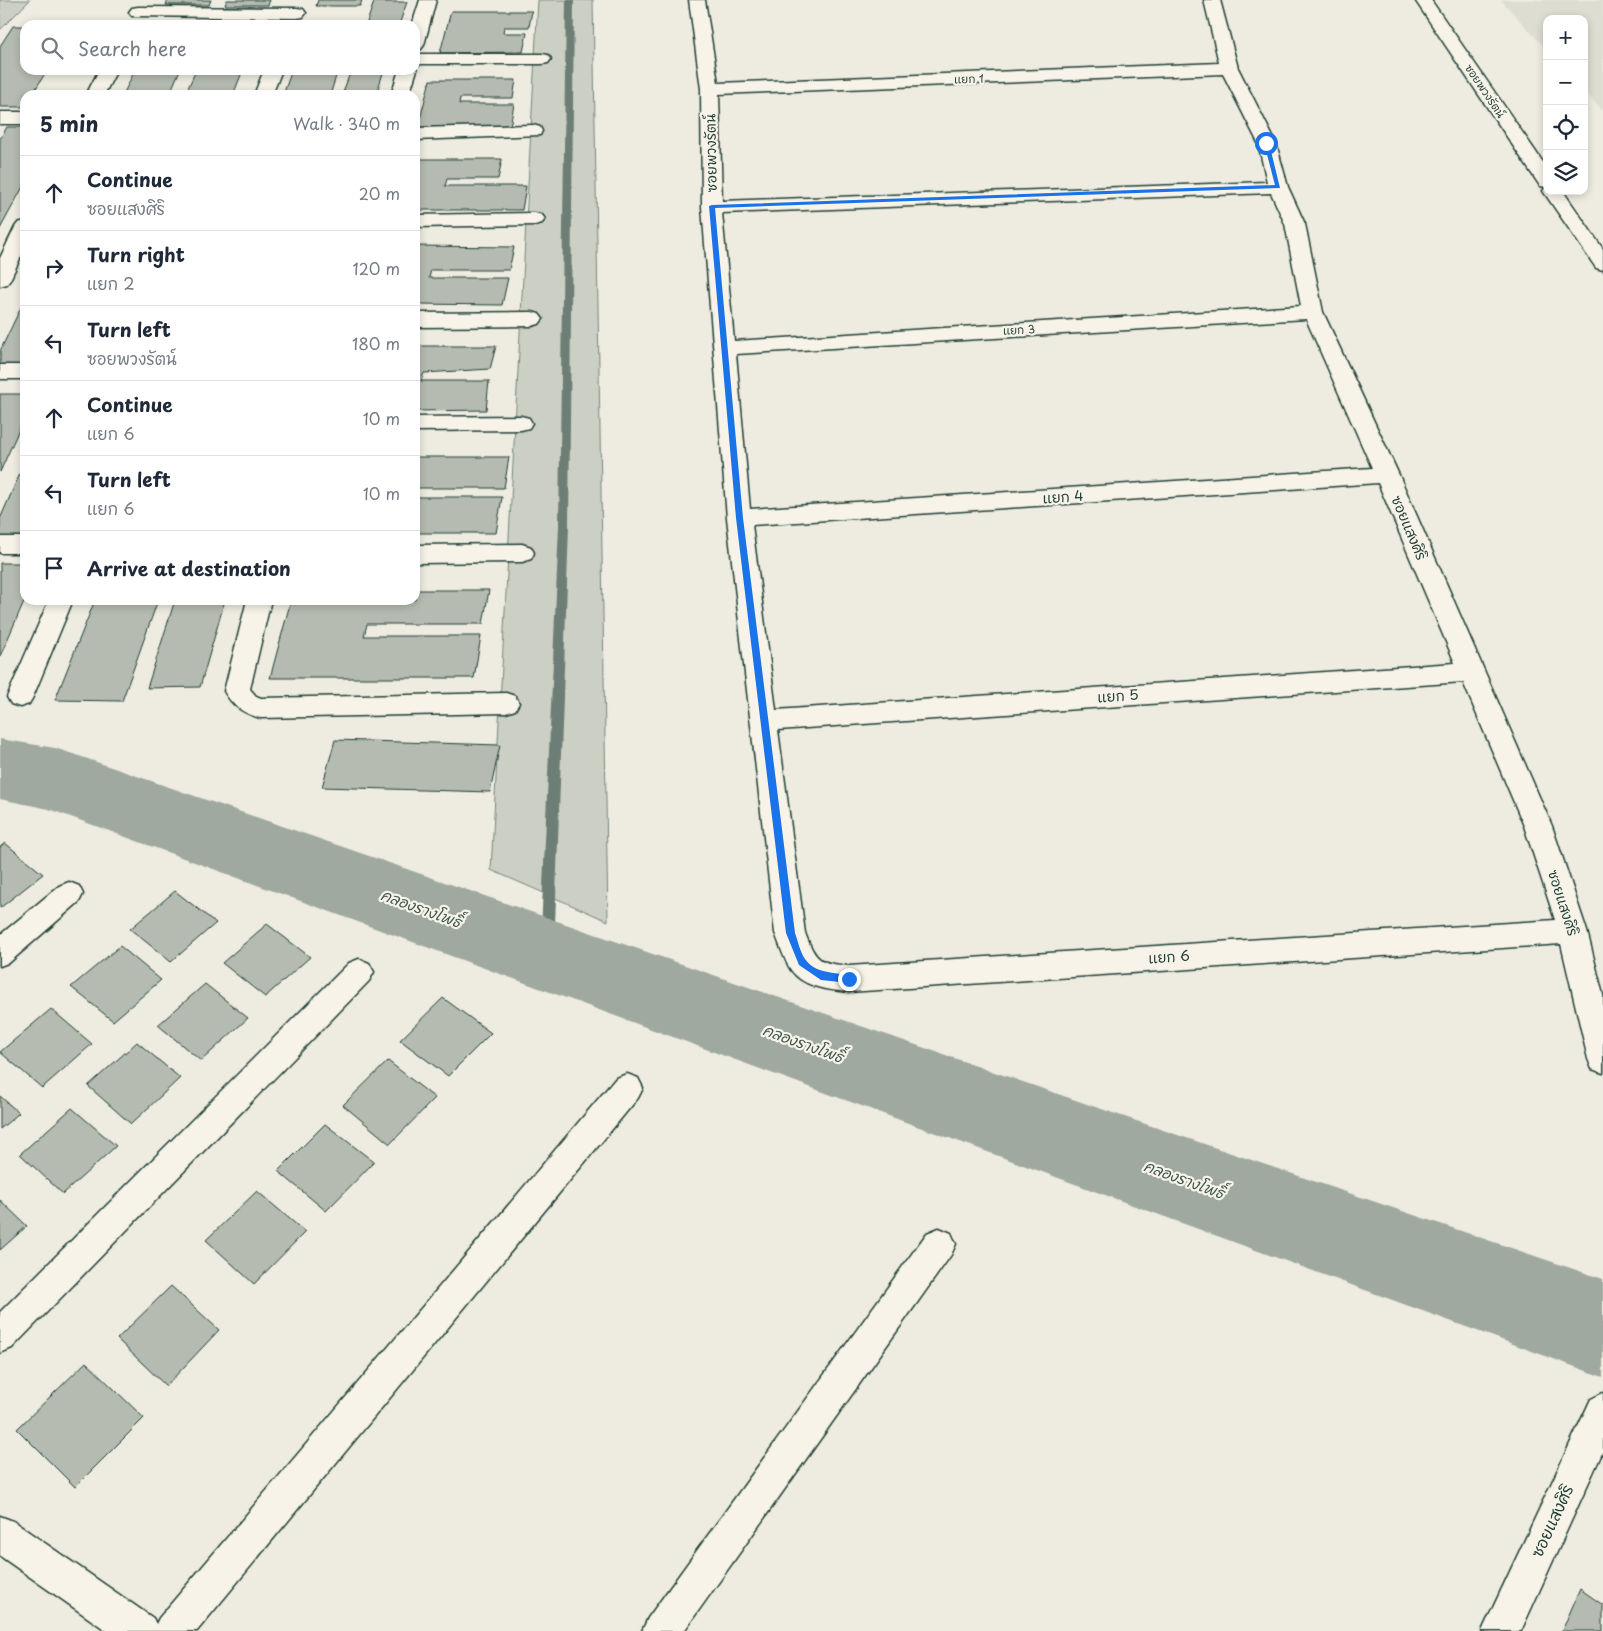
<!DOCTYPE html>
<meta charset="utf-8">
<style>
body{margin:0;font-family:"Playpen Sans","Playpen Sans Thai",sans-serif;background:#f6f6f7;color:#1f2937}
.controls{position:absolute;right:15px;top:15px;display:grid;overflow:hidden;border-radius:10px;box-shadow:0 2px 8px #0003}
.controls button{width:45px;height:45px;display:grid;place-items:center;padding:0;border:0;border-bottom:1px solid #e0e1e3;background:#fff;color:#1f2937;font:25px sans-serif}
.stop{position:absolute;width:15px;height:15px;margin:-11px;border:4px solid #1a73e8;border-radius:50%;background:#fff}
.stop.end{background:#1a73e8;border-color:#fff;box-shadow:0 1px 5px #0008}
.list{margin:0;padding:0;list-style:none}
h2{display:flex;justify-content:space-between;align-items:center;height:65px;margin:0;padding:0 20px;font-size:21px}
h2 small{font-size:16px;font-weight:400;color:#747a83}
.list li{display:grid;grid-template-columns:32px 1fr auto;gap:15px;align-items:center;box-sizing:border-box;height:75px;padding:0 20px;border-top:1px solid #e0e1e3}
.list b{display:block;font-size:19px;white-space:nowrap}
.list p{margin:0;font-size:16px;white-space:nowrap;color:#747a83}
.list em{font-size:16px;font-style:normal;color:#747a83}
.icon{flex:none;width:28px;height:28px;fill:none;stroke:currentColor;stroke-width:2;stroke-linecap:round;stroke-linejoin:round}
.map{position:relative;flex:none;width:1603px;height:1631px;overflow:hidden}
.search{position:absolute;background:#fff;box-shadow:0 2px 8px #0003;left:20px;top:20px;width:400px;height:55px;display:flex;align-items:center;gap:12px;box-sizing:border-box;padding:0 18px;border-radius:15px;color:#747a83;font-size:19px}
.panel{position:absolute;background:#fff;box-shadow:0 2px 8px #0003;left:20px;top:90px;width:400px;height:515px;border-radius:15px}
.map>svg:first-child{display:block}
.built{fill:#ddddd2}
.green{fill:#cccfc4;stroke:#76867c}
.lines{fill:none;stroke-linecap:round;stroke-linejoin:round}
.stream{fill:#6c7e74;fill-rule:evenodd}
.river{fill:#9fa99f;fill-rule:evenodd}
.building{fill:#b5bbb0;stroke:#1f3d34}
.street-casing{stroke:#1f3d34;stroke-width:3}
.street{fill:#f7f3e8;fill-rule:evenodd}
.route{fill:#1a73e8}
.labels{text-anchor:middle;stroke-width:4.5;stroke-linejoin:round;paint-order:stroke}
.far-street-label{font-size:11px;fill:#1f3d34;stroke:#f7f3e8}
.street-label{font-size:14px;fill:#1f3d34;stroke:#f7f3e8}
.water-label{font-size:15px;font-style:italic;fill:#3f584f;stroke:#f7f3e8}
.near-street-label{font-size:16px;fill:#1f3d34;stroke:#f7f3e8}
</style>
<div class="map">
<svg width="1603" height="1631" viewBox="0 0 1603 1631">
<rect width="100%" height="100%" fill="#eeece1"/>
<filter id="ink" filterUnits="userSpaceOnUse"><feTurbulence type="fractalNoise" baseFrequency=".02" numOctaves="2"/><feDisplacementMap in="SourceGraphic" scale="10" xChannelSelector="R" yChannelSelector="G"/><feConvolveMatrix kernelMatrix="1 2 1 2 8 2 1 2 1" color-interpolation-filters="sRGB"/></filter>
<g filter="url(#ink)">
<!-- built -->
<polygon class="built" points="1501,0 1603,0 1603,111 1584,91 1584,19 1547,19 1547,50"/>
<!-- green -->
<g class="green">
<polygon points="0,0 30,0 0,30"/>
<polygon points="538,0 593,0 608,921 491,870"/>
</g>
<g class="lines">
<!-- stream -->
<polygon class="stream" points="566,0 574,0 569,526 554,954 552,958 547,960 542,958 540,954 559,526"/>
<!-- river -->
<polygon class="river" points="0,739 55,748 82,757 1113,1113 1603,1279 1603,1377 49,809 0,799"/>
</g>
<!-- building -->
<g class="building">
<polygon points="168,0 211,0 209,5 166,5"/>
<polygon points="227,0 270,0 268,5 225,5"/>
<polygon points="318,0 362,0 360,6 316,6"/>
<polygon points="374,2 407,2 399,25 366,25"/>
<polygon points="451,11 532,11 529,27 504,27 503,33 527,33 523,52 440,53"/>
<polygon points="13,26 25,26 25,70 47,70 32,95 25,95 25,107 0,107 0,46"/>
<polygon points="135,70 180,70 169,95 123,95"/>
<polygon points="196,70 243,70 233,95 185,95"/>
<polygon points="292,70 338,70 330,95 283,95"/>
<polygon points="350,73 383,73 376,95 342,95"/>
<polygon points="430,80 516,80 513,98 460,98 459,104 514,104 510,127 418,127"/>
<polygon points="7,127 25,127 25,183 0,229 0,139"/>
<polygon points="415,159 502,159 498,179 447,179 445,186 526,186 522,210 415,210"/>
<polygon points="415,246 514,247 509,270 431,270 429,278 508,278 502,305 415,304"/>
<polygon points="25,299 25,366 0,367 0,351"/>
<polygon points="415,346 496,346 490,369 424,373 421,381 489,381 486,410 415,411"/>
<polygon points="0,394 25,394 25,416 0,472"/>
<polygon points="415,457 509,457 504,488 415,488"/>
<polygon points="25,462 25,538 0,538 0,519"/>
<polygon points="415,497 502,497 496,533 415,533"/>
<polygon points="0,563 25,563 25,599 0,657"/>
<polygon points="415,590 489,590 483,624 367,624 364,636 481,636 474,678 270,678 291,600 415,600"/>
<polygon points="95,600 158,600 122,701 55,700"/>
<polygon points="175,600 225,600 200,687 147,688"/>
<polygon points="335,740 500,745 490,792 322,787"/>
<polygon points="5,843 43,874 0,908 0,847"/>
<polygon points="175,891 216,923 171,962 130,929"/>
<polygon points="267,924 310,957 265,997 222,963"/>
<polygon points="120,946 161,980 113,1021 71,987"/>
<polygon points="205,984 248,1018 201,1061 158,1025"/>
<polygon points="443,998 491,1033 448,1076 400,1040"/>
<polygon points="51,1009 92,1044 42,1088 0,1052"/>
<polygon points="137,1042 180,1078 131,1124 88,1086"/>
<polygon points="388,1061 435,1098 390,1144 343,1105"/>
<polygon points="0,1096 19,1113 0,1129"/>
<polygon points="72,1108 116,1146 63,1194 20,1154"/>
<polygon points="325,1124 374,1162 326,1211 278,1171"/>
<polygon points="257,1191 305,1232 254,1284 206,1240"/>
<polygon points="0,1200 27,1226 0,1250"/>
<polygon points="171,1286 219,1330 166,1386 117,1339"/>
<polygon points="86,1362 144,1418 75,1487 17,1429"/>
<polygon points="1580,1589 1603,1605 1603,1631 1562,1631"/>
</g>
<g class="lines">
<!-- street casing -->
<g class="street-casing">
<g id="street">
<polygon points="420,0 436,0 424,45 421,49 415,50 415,25 412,25"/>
<path d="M689 0H705L718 83 1219 63 1204 0H1220L1238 68 1276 143 1288 187 1305 224 1323 312 1399 475 1552 826 1587 931 1603 995V1073L1592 1069 1588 1059 1561 944 849 992C829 990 804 988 791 970 784 960 780 945 775 933L727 518 702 207 701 89ZM1223 74 1258 143 1267 182 722 201 719 94ZM1271 193 1285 224 1301 306 734 341 722 213ZM1306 319 1372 468 750 509 736 354ZM1378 483 1455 663 776 710 752 525ZM1463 682 1524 826 1555 920 849 966C819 963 816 961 805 933L778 730Z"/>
<polygon points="1415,0 1431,0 1547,168 1547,191 1563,191 1603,249 1603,270 1596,268 1543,191 1546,187 1540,186"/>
<polygon points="138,7 297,8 303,9 306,13 303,17 297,18 132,16 129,12 132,8"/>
<polygon points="415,54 542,54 548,55 551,59 548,63 542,64 415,64"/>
<polygon points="415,67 417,70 409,95 391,95 399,70 415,70"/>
<polygon points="99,70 117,70 104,95 86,95"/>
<polygon points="264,70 282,70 272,95 254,95"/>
<rect x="0" y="112" width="25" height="12"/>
<polygon points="533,125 540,127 542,131 540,135 415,140 415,128"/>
<polygon points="535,213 542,215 545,219 542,223 535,225 415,227 415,215"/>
<polygon points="25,221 25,248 10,280 7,284 0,286 0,258 15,227 18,223"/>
<polygon points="532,312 539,314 543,319 539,324 532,326 415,327 415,313"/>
<rect x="0" y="365" width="25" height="14"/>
<polygon points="521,416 529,418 532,423 529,428 521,430 415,431 415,417"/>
<rect x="0" y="537" width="25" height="16"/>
<polygon points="522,544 531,547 534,553 531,559 522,562 415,563 415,545"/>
<polygon points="49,600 73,600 33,697 29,704 20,707 11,704 7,697"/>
<path d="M247 600H271L250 689 256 696 261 698 506 693 515 696 519 703 515 710 506 713 260 718C243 713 233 707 224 691Z"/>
<polygon points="69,882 79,886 83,894 79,902 10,962 0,966 0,935 59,886"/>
<polygon points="359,959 369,963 374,972 369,981 12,1348 0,1353 0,1312 349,963"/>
<polygon points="627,1074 638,1078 643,1088 638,1098 197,1631 107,1631 0,1556 0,1516 13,1521 153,1618 156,1624 159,1618 616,1078"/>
<polygon points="939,1228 951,1233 956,1244 951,1255 684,1631 642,1631 648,1618 927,1233"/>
<polygon points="1603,1393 1603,1451 1521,1631 1482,1631 1591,1399"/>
</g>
</g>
<!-- street -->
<use href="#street" class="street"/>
</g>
</g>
<!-- route -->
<path class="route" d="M1266 142 1269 143 1280 188 715 208 743 518 795 933C798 941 800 952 805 959 818 978 847 970 854 979L849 983 821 980 799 965 786 933 736 518 709 206 712 205 1275 185 1264 143Z"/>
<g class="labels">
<!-- far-street labels -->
<g class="far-street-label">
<text transform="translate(969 79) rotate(-2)" y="4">แยก 1</text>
<text transform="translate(1485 91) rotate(56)" y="4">ซอยพวงรัตน์</text>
<text transform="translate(1019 330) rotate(-3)" y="4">แยก 3</text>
</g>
<!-- street labels -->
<g class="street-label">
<text transform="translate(711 153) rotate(-91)" y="5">ซอยพวงรัตน์</text>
<text transform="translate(1063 497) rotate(-4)" y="5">แยก 4</text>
<text transform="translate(1409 528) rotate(67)" y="5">ซอยแสงศิริ</text>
<text transform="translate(1118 696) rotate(-4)" y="5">แยก 5</text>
<text transform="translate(1563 903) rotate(72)" y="5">ซอยแสงศิริ</text>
<text transform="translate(1169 957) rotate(-4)" y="5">แยก 6</text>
</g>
<!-- water labels -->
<g class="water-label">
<text transform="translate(421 909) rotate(20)" y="5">คลองรางโพธิ์</text>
<text transform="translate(803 1044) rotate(20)" y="5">คลองรางโพธิ์</text>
<text transform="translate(1184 1180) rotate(20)" y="5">คลองรางโพธิ์</text>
</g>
<!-- near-street labels -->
<g class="near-street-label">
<text transform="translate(1552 1521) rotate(-65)" y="6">ซอยแสงศิริ</text>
</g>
</g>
</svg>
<div class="controls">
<button>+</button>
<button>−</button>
<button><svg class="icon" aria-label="locate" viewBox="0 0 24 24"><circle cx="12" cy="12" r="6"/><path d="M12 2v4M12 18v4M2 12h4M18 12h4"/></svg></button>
<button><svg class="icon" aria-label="layers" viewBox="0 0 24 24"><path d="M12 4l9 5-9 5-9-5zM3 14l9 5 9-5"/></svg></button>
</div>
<div class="stop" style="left:1266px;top:143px"></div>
<div class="stop end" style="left:849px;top:979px"></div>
<div class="search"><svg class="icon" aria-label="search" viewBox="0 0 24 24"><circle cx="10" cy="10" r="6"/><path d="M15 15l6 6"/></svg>Search here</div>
<section class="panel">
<h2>5 min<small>Walk · 340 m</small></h2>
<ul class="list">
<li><svg class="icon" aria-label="ahead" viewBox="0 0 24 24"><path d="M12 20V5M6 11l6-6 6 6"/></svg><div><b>Continue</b><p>ซอยแสงศิริ</p></div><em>20 m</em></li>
<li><svg class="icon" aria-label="right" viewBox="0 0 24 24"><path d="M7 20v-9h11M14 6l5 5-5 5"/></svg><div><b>Turn right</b><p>แยก 2</p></div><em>120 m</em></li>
<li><svg class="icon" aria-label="left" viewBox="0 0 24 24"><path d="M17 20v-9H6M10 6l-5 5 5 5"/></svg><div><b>Turn left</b><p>ซอยพวงรัตน์</p></div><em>180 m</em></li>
<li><svg class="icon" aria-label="ahead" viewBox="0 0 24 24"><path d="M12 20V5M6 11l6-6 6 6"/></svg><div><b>Continue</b><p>แยก 6</p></div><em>10 m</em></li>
<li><svg class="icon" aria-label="left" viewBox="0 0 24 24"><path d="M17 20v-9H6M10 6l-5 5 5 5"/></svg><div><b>Turn left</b><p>แยก 6</p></div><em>10 m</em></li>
<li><svg class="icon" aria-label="arrive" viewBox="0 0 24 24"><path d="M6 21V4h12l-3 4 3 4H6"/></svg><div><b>Arrive at destination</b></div></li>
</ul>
</section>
</div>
